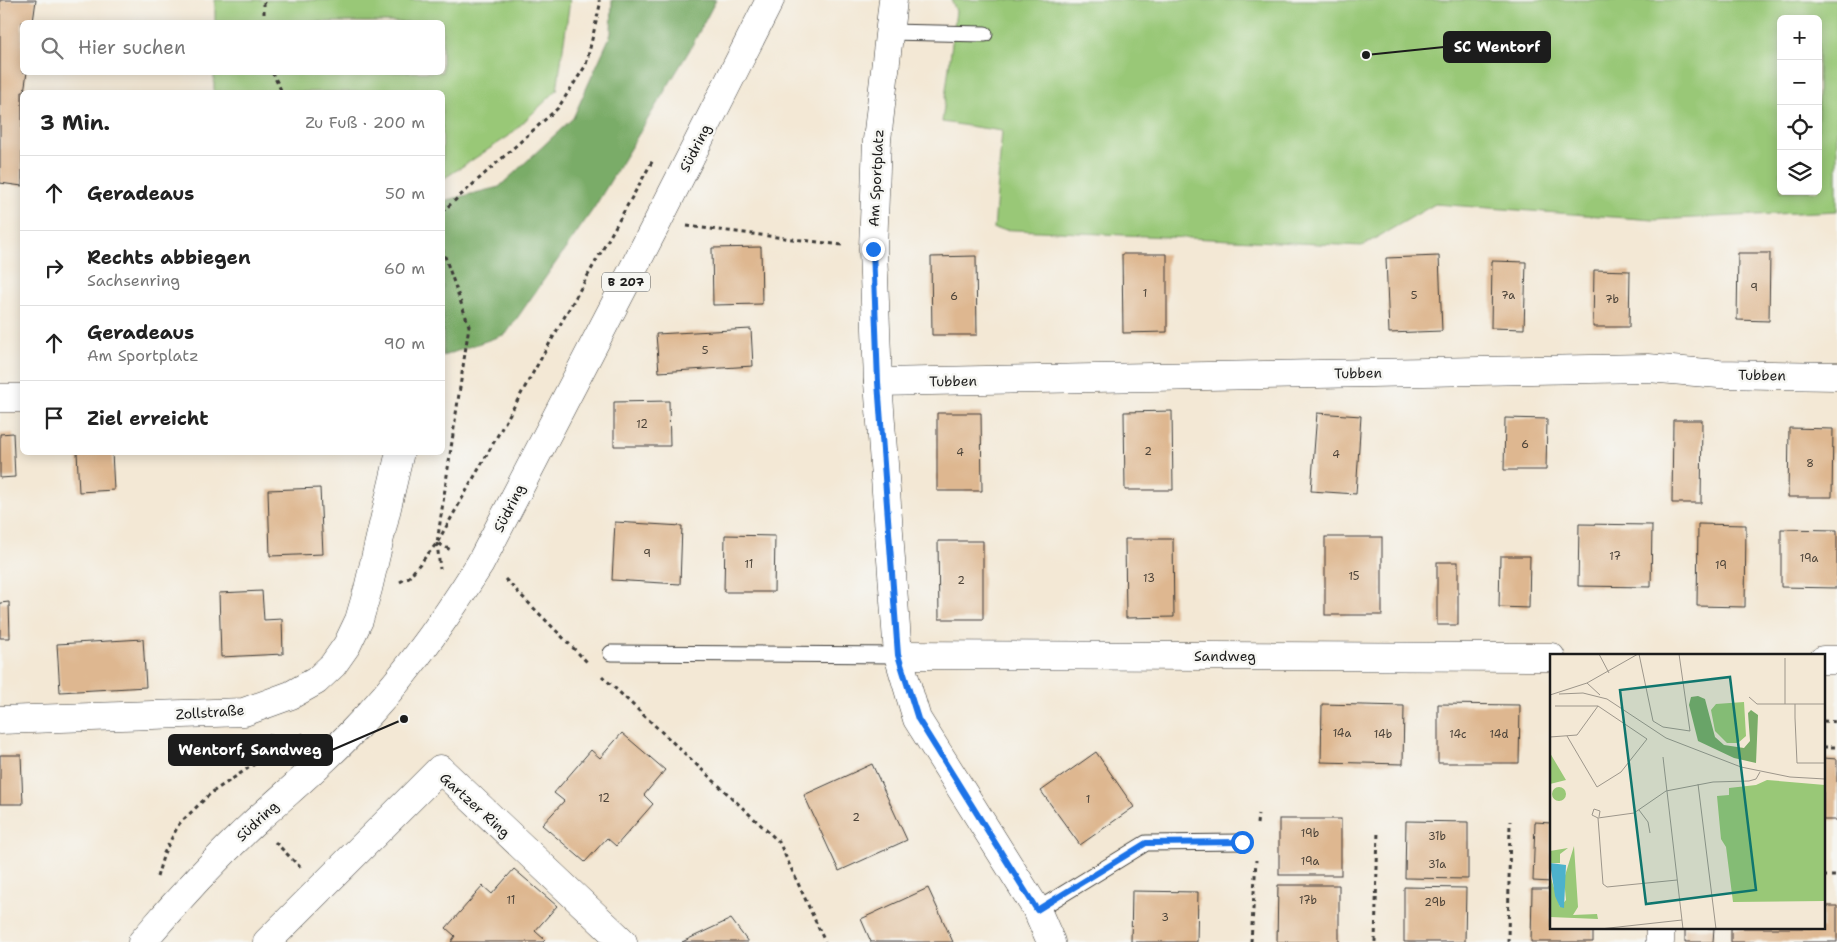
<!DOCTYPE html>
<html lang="de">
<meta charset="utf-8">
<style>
body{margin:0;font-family:"Shantell Sans",sans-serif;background:#f6f6f6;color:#222}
.controls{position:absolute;right:15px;top:15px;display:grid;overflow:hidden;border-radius:8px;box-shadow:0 2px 12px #0003}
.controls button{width:45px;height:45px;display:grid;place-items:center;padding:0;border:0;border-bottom:1px solid #e0e0e0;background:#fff;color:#222;font:25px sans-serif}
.stop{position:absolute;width:15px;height:15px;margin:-11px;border:4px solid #1a73e8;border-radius:50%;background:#fff}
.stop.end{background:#1a73e8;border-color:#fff;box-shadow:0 1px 5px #0008}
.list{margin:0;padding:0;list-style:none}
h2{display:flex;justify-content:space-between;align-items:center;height:65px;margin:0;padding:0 20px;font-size:21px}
h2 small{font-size:16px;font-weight:400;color:#767676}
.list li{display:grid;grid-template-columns:32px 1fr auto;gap:15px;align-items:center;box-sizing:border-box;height:75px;padding:0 20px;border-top:1px solid #e0e0e0}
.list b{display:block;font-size:19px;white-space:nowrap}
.list p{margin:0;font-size:16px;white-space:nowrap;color:#767676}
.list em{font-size:16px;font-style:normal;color:#767676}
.icon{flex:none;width:28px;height:28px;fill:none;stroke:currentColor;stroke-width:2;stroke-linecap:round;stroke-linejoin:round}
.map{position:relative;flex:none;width:1837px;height:942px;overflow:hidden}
.search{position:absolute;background:#fff;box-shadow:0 2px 12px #0003;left:20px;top:20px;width:425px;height:55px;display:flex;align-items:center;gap:12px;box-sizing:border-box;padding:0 18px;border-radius:8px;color:#767676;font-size:19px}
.panel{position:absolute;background:#fff;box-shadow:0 2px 12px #0003;left:20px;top:90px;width:425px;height:365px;border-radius:8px}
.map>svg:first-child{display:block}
.green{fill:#99c877;stroke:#5a724a;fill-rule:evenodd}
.forest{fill:#7aac68;stroke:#4b6442}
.building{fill:#deb790}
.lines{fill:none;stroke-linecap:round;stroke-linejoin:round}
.lane-casing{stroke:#3c3b38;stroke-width:17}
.street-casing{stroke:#3c3b38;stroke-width:29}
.primary-casing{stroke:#3c3b38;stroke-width:29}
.path{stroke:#3c3b38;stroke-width:3;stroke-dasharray:4 4;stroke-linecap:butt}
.lane{stroke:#fff;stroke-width:15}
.street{stroke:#fff;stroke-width:28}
.primary{stroke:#fff;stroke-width:28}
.route{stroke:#1a73e8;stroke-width:6}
.labels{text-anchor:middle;stroke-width:5;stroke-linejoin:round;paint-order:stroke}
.number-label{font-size:11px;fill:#4c4339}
.shield{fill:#f6f6f2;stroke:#5d5d5c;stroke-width:1}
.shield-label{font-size:12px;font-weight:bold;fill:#1c1c1c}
.street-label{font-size:14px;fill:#1c1c1c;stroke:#f6f6f2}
.inset-road{fill:none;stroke:#9d968b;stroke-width:1}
.view{fill:#0f766e;fill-opacity:0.15;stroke:#0f766e;stroke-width:2.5}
.inset-edge{fill:none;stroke:#1c1c1c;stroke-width:2.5}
.leader{fill:none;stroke:#1c1c1c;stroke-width:2}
.callout-dot{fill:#1c1c1c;stroke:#f6f6f2;stroke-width:2}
.callout{fill:#1c1c1c;stroke:#1c1c1c;stroke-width:2}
.callout-label{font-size:15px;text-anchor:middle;font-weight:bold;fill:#fff}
</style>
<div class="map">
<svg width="1837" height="942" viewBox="0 0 1837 942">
<rect width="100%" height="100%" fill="#f6f6f2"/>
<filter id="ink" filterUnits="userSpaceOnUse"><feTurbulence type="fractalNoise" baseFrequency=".02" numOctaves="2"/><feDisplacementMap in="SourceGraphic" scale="10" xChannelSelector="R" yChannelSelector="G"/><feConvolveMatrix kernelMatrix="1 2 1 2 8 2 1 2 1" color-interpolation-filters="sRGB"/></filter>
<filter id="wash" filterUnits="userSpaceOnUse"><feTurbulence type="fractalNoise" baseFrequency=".0096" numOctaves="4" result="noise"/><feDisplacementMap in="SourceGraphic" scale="20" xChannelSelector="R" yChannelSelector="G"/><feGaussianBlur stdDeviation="1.12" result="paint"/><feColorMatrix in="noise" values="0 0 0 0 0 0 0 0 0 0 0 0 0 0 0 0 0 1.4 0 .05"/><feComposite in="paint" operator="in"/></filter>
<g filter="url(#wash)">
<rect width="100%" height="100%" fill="#f3e8d5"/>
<!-- green -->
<g class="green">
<polygon points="215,0 570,0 557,90 509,136 443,179 442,92 214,92 214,73 442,72 442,22 215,22"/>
<path d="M951 0H1837V211L1654 220 1435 204 1362 246 994 229 1002 131 942 122 956 11ZM1781 19H1818V191H1781Z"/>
</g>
<!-- forest -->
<polygon class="forest" points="612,0 716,0 689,51 594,208 506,334 443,356 443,201 499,187 573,118 611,34"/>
<g id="blocks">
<!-- building -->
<g class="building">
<polygon points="0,0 36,0 33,22 22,22 22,72 27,72 24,92 22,92 22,186 0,183"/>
<polygon points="761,247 762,304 713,305 712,248"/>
<polygon points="1738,253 1770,253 1769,321 1737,320"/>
<polygon points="1122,254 1167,254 1167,332 1123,333"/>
<polygon points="976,256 977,335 932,335 931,257"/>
<polygon points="1439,256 1442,331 1389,333 1386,258"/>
<polygon points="1492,261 1526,262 1524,329 1491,328"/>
<polygon points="1594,270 1630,271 1629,327 1593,327"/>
<polygon points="751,329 753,366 659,372 656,334"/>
<polygon points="669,401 670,446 614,446 614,402"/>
<polygon points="1172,411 1173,490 1125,490 1124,412"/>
<polygon points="937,413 981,413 982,491 937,491"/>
<polygon points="1317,413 1361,416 1356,494 1311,491"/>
<polygon points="1505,418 1547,419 1546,470 1504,470"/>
<polygon points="1673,420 1702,420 1701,503 1672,503"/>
<polygon points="1789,428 1833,429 1832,497 1788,497"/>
<polygon points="13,433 15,477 0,478 0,434"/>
<polygon points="77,452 112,452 114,490 79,492"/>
<polygon points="320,488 323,554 270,556 268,490"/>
<polygon points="615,522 682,526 680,584 612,580"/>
<polygon points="1579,524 1652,525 1651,587 1578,586"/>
<polygon points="1698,524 1746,525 1745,607 1697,606"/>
<polygon points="1781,529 1837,530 1837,588 1781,587"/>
<polygon points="725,535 775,536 774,592 724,592"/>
<rect x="1325" y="537" width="57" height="78"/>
<polygon points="1125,539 1173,539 1174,617 1126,618"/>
<polygon points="938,541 983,541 983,619 939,619"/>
<polygon points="1500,556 1530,556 1529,608 1499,607"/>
<rect x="1437" y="562" width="21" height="63"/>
<polygon points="262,591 264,620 282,619 283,654 221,657 219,593"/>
<polygon points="9,602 10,638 0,638 0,603"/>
<polygon points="143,639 146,687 60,692 57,644"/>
<polygon points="1322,704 1404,706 1403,764 1321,762"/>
<polygon points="1438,704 1520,705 1519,763 1438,763"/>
<polygon points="622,733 665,770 644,795 653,804 616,846 607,838 585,862 542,825 564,801 554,793 591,750 600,758"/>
<polygon points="1096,752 1134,807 1080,845 1041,791"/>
<polygon points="0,755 21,755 23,804 0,804"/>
<polygon points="1823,758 1837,759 1837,820 1823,820"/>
<polygon points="872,764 907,840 839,871 804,795"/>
<rect x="1279" y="819" width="62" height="56"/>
<polygon points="1406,821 1468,822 1468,879 1405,878"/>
<polygon points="1535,822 1551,823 1551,882 1533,881"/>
<polygon points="514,869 557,906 535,931 545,940 543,942 451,942 455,936 446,928 483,886 492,894"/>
<polygon points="1278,885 1339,885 1339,942 1277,942"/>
<polygon points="1404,887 1466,888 1465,942 1404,942"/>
<polygon points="928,888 953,942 871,942 861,919"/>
<polygon points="1532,889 1551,889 1551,928 1593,928 1593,942 1531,942"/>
<polygon points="1132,891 1198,892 1197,942 1131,942"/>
<polygon points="1823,906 1837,906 1837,942 1731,942 1731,928 1823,928"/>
<polygon points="731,919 748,942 682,942"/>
<polygon points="1685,928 1714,928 1713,942 1685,942"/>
</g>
</g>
</g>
<g filter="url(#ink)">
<use href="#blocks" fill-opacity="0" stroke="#3c3b38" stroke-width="1"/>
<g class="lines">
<!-- lane casing -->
<g class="lane-casing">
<g id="lane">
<polyline points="888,32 985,34"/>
<polyline points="611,653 898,655"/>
<polyline points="1037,910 1146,843 1242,842"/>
</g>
</g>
<!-- street casing -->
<g class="street-casing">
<g id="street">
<polyline points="893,0 877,140 873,249 878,382 898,655 917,719 1037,910 1051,942"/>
<polyline points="878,382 1648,368 1719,374 1837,376"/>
<polyline points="0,398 22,398"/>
<polyline points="898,655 1551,657"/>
<polyline points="1823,660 1837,660"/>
<polyline points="0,720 244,712 291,695 316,681 333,665 347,645 359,620 368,589 400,452"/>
<polyline points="267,942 440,769 623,942"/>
<polyline points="1660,942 1660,928"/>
</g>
</g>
<!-- primary casing -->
<g class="primary-casing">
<path id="primary" d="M142 942C178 899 216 858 257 820 290 790 324 762 354 730 403 680 443 623 480 564L657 223 770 0"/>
</g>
<!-- path -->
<g class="path">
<polyline points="264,22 264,0"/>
<polyline points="272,72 282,92"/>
<polyline points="442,212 558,108 586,65 600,5 599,0"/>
<polyline points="687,226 842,245"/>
<polyline points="442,248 469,326 437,543 453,551"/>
<polyline points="437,543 440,569"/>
<polyline points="505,579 588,663"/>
<polyline points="400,582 409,577 437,543 653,160"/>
<polyline points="602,676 779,842 825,942"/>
<polyline points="1823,721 1837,722"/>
<polyline points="270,734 271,753 276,764"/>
<polyline points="1823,747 1837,747"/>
<polyline points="1257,824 1258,814"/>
<polyline points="275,842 301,868"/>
<polyline points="1823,876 1837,876"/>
<polyline points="157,877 164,853 179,824 211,793 271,753 307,732"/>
<polyline points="1251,942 1256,860"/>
<polyline points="1375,942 1378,830"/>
<polyline points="1508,942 1510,821"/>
</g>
<!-- lane -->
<use href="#lane" class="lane"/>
<!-- street -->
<use href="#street" class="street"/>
<!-- primary -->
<use href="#primary" class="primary"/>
</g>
</g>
<g class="lines" filter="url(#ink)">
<!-- route -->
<polyline class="route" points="873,249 878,382 898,655 918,719 1037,910 1146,843 1242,842"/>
</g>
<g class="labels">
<!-- number labels -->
<g class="number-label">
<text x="1754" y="291">9</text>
<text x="1145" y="297">1</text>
<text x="1414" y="299">5</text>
<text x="1508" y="299">7a</text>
<text x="954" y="300">6</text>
<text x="1612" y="303">7b</text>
<text x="705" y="354">5</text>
<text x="642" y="428">12</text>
<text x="1525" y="448">6</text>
<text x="1148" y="455">2</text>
<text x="960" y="456">4</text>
<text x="1336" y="458">4</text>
<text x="1810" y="467">8</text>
<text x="647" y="557">9</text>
<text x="1615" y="560">17</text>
<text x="1809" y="562">19a</text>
<text x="749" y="568">11</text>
<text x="1721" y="569">19</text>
<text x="1354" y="580">15</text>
<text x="1149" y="582">13</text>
<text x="961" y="584">2</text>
<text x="1342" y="737">14a</text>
<text x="1383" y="738">14b</text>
<text x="1458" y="738">14c</text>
<text x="1499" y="738">14d</text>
<text x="604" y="802">12</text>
<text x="1088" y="803">1</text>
<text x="856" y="821">2</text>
<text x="1310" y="837">19b</text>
<text x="1437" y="840">31b</text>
<text x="1310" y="865">19a</text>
<text x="1437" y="868">31a</text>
<text x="511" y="904">11</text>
<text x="1308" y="904">17b</text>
<text x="1435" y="906">29b</text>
<text x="1165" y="921">3</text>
</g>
<!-- shield labels -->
<rect class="shield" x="602" y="272.5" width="48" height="19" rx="4"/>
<g class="shield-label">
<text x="626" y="286">B 207</text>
</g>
<!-- street labels -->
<g class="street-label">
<text transform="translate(695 148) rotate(-63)" y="5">Südring</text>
<text transform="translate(876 178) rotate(-87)" y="5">Am Sportplatz</text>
<text transform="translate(1358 373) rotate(-1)" y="5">Tubben</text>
<text transform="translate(1762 375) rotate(1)" y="5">Tubben</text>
<text transform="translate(953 381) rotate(-1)" y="5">Tubben</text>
<text transform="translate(509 508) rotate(-63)" y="5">Südring</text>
<text x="1225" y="661">Sandweg</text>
<text transform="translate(210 712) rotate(-4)" y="5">Zollstraße</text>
<text transform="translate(475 805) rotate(42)" y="5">Gartzer Ring</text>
<text transform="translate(257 821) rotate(-43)" y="5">Südring</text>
</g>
</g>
<!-- overview -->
<g transform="translate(1550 654)">
<rect width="275" height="275" fill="#f3e8d5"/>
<path d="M194 48 196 82 188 89H177L165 77 161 56 166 50ZM0 99 16 126 0 130ZM217 126 275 131V247L183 248 176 193 171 185 167 142 179 141V134L206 131ZM2 140a7 7 0 1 1 14 0a7 7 0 1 1-14 0ZM24 192 28 253 23 261 47 260 48 265 0 263V221L10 253 16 246 14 225ZM18 194 10 200V209H0V197Z" fill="#99c877"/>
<path d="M148 42 155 45 165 83 174 91 194 94 200 87 198 59 201 56 208 61 206 109 184 104 148 87 139 51 141 43Z" fill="#7aac68"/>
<path d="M0 209 16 211 14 254 10 253 5 242Z" fill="#4db2cc"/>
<path class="inset-road" d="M49 0 59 19M89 0 103 67 113 73 140 77 129 0M37 29 88 0M9 40 33 39 57 45 116 84 191 113 240 123 275 125M0 41 37 29 50 41M199 43 207 50H245M235 50V4M275 50H245V64L247 109H275M5 52H48L97 85 71 118 47 133 17 82M0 83 27 81 48 52M113 103 133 275M148 130 166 275M89 156 98 168 100 179M48 164 42 161 44 155 50 157 49 163M127 226 57 233 53 230 48 164 84 159 116 137 163 128 199 127 206 125 210 118M50 275 132 266"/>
<path class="view" d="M180 23 206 236 96 250 70 36Z"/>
<rect width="275" height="275" class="inset-edge"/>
</g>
<!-- callouts -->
<path class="leader" d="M1366 55L1444 47M404 719L332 750"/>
<g class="callout-dot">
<circle cx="1366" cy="55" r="5"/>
<circle cx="404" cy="719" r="5"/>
</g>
<g class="callout">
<rect x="1444" y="32" width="106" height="30" rx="5"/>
<rect x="169" y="735" width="163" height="30" rx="5"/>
</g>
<g class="callout-label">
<text x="1497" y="52">SC Wentorf</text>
<text x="250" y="755">Wentorf, Sandweg</text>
</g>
</svg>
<div class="controls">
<button>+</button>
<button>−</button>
<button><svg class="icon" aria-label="locate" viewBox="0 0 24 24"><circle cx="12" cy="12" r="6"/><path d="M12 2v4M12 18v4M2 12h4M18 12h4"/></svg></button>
<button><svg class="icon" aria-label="layers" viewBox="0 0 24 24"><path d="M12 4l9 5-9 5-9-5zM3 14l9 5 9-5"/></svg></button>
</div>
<div class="stop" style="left:1242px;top:842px"></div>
<div class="stop end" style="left:873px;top:249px"></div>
<div class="search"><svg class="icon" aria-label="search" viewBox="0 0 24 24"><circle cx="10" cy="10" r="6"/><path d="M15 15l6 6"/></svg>Hier suchen</div>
<section class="panel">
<h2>3 Min.<small>Zu Fuß · 200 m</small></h2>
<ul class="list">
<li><svg class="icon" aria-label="ahead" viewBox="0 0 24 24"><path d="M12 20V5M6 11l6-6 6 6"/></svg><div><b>Geradeaus</b></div><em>50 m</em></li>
<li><svg class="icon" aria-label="right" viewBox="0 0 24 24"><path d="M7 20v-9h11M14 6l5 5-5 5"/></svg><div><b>Rechts abbiegen</b><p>Sachsenring</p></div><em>60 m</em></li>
<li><svg class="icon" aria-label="ahead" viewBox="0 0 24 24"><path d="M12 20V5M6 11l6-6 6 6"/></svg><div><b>Geradeaus</b><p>Am Sportplatz</p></div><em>90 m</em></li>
<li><svg class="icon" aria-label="arrive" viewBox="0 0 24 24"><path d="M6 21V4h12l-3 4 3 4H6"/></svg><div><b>Ziel erreicht</b></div></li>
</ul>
</section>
</div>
